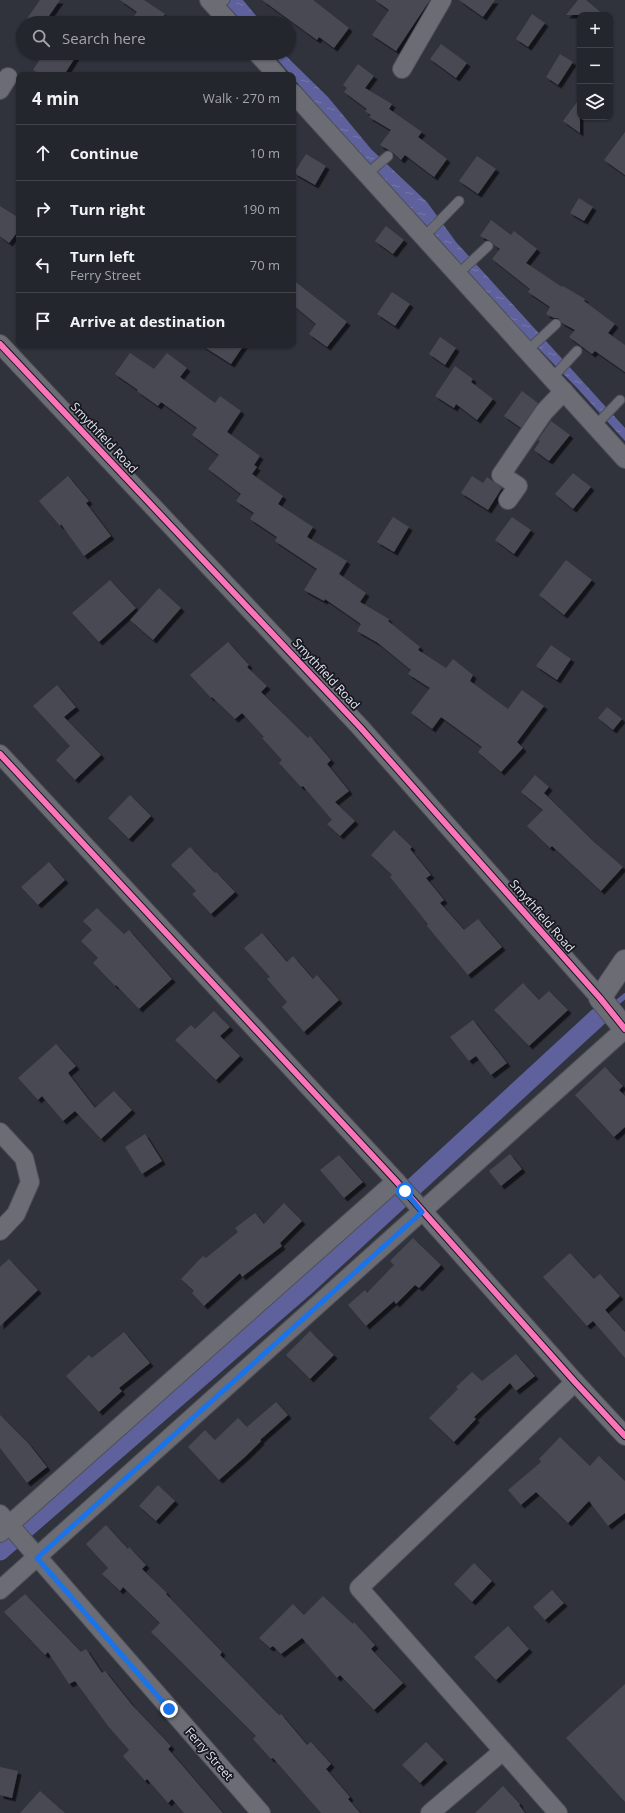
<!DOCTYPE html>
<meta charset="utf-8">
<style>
body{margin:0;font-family:"Open Sans",sans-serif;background:#303239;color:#f1f3f6}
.controls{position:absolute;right:12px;top:12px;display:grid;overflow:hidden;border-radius:8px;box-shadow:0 1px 3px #0004}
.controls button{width:36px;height:36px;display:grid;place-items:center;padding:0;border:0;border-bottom:1px solid #414349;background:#24262d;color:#f1f3f6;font:20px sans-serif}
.stop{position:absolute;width:12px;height:12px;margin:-9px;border:3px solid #1a73e8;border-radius:50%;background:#fff}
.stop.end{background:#1a73e8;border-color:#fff;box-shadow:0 1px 4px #0008}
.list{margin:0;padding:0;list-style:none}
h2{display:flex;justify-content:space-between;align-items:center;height:52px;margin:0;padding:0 16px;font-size:17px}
h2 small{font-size:13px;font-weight:400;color:#a3a5aa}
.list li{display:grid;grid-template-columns:26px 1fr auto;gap:12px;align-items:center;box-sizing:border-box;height:56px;padding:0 16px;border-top:1px solid #414349}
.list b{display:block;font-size:15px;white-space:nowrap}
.list p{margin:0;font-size:13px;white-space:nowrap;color:#a3a5aa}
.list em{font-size:13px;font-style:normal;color:#a3a5aa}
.icon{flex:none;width:22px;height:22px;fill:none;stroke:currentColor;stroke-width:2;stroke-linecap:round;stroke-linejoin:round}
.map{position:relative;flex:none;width:625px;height:1813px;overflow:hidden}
.search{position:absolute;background:#24262d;box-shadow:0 1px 3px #0004;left:16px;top:16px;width:280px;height:44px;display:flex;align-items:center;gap:10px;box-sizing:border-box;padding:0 14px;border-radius:22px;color:#a3a5aa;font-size:15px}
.panel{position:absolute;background:#24262d;box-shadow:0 1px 3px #0004;left:16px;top:72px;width:280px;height:276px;border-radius:8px}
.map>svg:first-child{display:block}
.water{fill:url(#water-ripples)}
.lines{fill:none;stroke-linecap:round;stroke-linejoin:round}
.stream{stroke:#5e619c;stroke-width:5.5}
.canal{stroke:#5e619c;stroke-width:19}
.building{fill:#494a53;filter:url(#shadow)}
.service-casing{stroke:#4e4f58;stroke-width:11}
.minor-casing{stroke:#4e4f58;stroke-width:20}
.tertiary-casing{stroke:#4e4f58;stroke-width:24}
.service{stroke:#6b6c74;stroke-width:9}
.minor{stroke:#6b6c74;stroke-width:18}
.tertiary{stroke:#6b6c74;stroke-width:22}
.cycleway-casing{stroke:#16171f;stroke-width:8}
.cycleway{stroke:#fb73b8;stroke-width:6}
.route{stroke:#1a73e8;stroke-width:5}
.labels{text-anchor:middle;stroke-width:3.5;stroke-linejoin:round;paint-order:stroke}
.street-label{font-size:12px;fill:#e4e6f2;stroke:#16171f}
</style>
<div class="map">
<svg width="625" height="1813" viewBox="0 0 625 1813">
<defs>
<pattern id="water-ripples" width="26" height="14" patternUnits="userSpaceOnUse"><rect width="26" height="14" fill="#5e619c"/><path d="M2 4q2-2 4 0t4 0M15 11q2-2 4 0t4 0" fill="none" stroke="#7578aa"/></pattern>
<filter id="shadow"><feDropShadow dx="3.5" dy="3.5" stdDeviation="0" flood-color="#0009"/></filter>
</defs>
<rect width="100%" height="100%" fill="#30323c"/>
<!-- water -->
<g class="water">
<polygon points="222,0 243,0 262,23 244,23"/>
<polygon points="272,53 283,53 328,97 371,149 427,202 456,242 625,428 625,441 578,389 510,319 428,227 374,171 293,78 293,75 291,75"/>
</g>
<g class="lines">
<!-- stream -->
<g class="stream">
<polyline points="613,1006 625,996"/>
<polyline points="598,1017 606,1011"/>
</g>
<!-- canal -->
<polyline class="canal" points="0,1551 307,1285 598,1017"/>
</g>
<!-- building -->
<g class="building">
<polygon points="40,0 60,0 44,23 24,23"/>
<polygon points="120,0 144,0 165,14 159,23 129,23 137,12"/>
<polygon points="262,0 313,0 349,28 334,48 319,37 317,40"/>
<polygon points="375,0 430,0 396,51 372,35 389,10"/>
<polygon points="459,0 495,0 483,17"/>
<polygon points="578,0 586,0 604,15 566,15"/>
<polygon points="532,14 545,23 528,47 516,39"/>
<polygon points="441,44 467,63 456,78 430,59"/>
<polygon points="44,53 78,53 64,75 42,75 33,70"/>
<polygon points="560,54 573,62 558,85 546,77"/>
<polygon points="358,64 374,76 365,88 392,104 389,109 422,132 418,137 447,159 434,177 405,155 401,160 392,152 380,145 391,130 369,117 371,115 365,111 367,109 344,92 347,88 343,85"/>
<polygon points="580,98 580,133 563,121"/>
<polygon points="625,132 625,175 604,160"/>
<polygon points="306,154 326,166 315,185 294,173"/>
<polygon points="477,156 496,169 478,194 459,181"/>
<polygon points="579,198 593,207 584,221 570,213"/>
<polygon points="0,206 19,218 19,230 9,243 0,236"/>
<polygon points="491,220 511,235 514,231 537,249 526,263 562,287 563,286 585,299 584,301 615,324 608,333 625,345 625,372 595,351 592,354 569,337 575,330 562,323 558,318 554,318 546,314 550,307 528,292 530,289 492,259 500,249 494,245 492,242 480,236"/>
<polygon points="386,226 404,240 393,254 375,241"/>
<polygon points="293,280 347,322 327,347 309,334 316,324 293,305"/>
<polygon points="392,292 410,304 395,326 377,314"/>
<polygon points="440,337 456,348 445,365 429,354"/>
<polygon points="201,345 244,345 231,364"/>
<polygon points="130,353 154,369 167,353 187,368 180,377 215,403 220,396 241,411 227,432 260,456 254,465 257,467 252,474 283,496 278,504 313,527 307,537 347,561 339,574 366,593 360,602 389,619 388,621 420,647 418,650 446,668 453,659 473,675 470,681 508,709 522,690 544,706 517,742 523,748 501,772 478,752 482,747 441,717 432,729 411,713 430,688 408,674 411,670 378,643 357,631 361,624 325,599 324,601 304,590 317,569 275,541 277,537 250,519 254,513 236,501 241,494 208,469 219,455 192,435 197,428 161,402 158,406 137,391 138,390 115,374"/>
<polygon points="455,366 473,379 471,382 493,399 477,420 456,404 454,408 435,396"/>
<polygon points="522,391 538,403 521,428 504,416"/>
<polygon points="551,421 570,435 549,461 534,450 540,441 538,440"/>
<polygon points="573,473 591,487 573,509 555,494"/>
<polygon points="68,476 89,501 86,503 111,536 84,556 61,524 60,526 39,501"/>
<polygon points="472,476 483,483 487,477 502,488 488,510 461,493"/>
<polygon points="393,517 409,527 394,552 377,542"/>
<polygon points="512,517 531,530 514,554 495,540"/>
<polygon points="566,560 592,580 564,615 539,595"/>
<polygon points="110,580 136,608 99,642 72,613"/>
<polygon points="159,588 181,608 153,640 130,620"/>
<polygon points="228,642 249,665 247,667 267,686 261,692 308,738 310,736 331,760 327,764 349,791 335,802 355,821 340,836 327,824 332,820 303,786 301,787 279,763 282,760 262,738 264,737 242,713 235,719 212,697 211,698 190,675"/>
<polygon points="551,645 571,659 557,680 536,666"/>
<polygon points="57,685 76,707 64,717 101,755 75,780 56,760 70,746 33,706"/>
<polygon points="607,707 622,719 613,730 598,718"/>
<polygon points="535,775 549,787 544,793 594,842 623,867 601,891 552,846 550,848 527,826 543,810 521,792"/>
<polygon points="130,795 151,816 129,839 108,818"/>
<polygon points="394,830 412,847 410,849 431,875 426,878 444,900 440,903 464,930 478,919 502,947 468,975 427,926 428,924 390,877 392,875 371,855"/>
<polygon points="190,847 215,873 216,872 235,892 211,914 192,894 196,891 171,865"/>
<polygon points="49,862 65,880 38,905 21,887"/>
<polygon points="97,908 124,934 129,930 172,979 139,1009 116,985 115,986 93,963 98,958 81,941 92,930 83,921"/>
<polygon points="262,933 287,962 293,956 313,979 317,975 339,1000 304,1032 282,1007 287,1002 267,979 270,977 244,948"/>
<polygon points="523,983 539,1000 549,991 568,1010 529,1046 494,1010"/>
<polygon points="214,1011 230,1027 220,1036 240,1056 216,1080 175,1040 191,1025 195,1029"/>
<polygon points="473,1020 507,1063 491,1075 476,1056 469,1061 450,1037"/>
<polygon points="56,1044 76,1066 68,1073 95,1108 114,1091 132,1110 101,1139 75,1111 63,1121 42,1096 38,1100 18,1078"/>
<polygon points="605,1067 623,1086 619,1090 625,1096 625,1127 614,1137 575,1095"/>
<polygon points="145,1134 162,1161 142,1174 125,1147"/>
<polygon points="510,1154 522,1169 501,1186 489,1171"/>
<polygon points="339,1155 363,1182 344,1198 320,1170"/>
<polygon points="284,1203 302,1221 280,1243 282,1246 242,1277 240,1273 204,1306 192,1293 194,1291 181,1279 203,1256 206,1258 238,1232 235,1228 255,1213 264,1224"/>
<polygon points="413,1238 441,1265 419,1288 415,1285 396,1304 394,1301 366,1326 348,1305 365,1290 367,1293 394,1265 390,1261"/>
<polygon points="570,1253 594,1279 600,1274 620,1296 605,1310 625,1332 625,1358 593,1321 587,1326 543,1277"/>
<polygon points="9,1259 38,1290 0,1326 0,1267"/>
<polygon points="310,1331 334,1355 310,1379 286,1355"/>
<polygon points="124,1332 150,1363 119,1388 122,1391 99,1412 66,1376 89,1355 92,1358"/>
<polygon points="516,1354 535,1376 516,1391 510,1383 474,1417 476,1419 454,1442 429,1418 458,1389 456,1387 472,1372 482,1381"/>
<polygon points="276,1402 288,1415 260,1440 261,1441 246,1456 219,1480 188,1447 205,1430 215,1440 238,1418 247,1427"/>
<polygon points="0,1415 29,1444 47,1467 27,1483 0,1448"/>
<polygon points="560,1437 590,1466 599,1456 625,1481 625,1513 608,1526 589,1501 568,1523 536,1492 521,1505 508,1490 541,1462 539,1459"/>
<polygon points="158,1485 175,1501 156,1521 139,1506"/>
<polygon points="106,1525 128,1549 129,1547 146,1565 142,1569 167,1593 166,1594 222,1652 220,1655 279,1715 281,1714 307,1745 311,1742 331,1764 326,1769 350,1797 348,1799 360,1813 321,1813 273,1758 271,1759 253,1739 256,1736 151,1632 160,1623 123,1587 120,1591 102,1574 108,1568 86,1544"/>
<polygon points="474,1563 492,1581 472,1602 454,1584"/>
<polygon points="552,1590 564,1603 545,1620 533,1607"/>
<polygon points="25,1594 81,1652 86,1649 102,1673 105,1671 132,1705 171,1746 168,1749 223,1813 184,1813 172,1799 168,1803 147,1779 145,1781 123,1756 129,1750 108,1726 75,1681 69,1684 48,1652 45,1655 4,1612"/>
<polygon points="323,1596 353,1624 354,1622 375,1645 371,1649 403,1683 374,1710 340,1675 337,1678 302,1638 281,1654 273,1646 270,1648 259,1638 293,1604 304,1615"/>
<polygon points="508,1626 529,1649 496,1680 474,1657"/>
<polygon points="625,1684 625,1802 566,1738"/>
<polygon points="426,1742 444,1760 420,1783 402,1765"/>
<polygon points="0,1767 18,1771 12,1798 0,1795"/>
<polygon points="503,1786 520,1804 519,1805 525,1813 475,1813"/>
<polygon points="40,1791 65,1813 20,1813"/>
</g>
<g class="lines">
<!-- service casing -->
<g class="service-casing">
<g id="service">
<polyline points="216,8 225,0"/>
<polyline points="367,174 388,156"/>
<polyline points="424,237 459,201"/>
<polyline points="458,274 488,246"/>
<polyline points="527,351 556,324"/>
<polyline points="553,379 553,377 577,351"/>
<polyline points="595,426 620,400"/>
</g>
</g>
<!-- minor casing -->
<g class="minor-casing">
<g id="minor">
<polyline points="209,0 230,23"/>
<polyline points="257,53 277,75"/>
<polyline points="402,69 442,0"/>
<polyline points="0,90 8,77"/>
<polyline points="293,93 625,459"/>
<polyline points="0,344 360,727 600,998"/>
<polyline points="508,500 518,486 501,475 544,412 564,391"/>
<polyline points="0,754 396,1181 575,1382 625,1436"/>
<polyline points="0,1132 24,1158 30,1182 16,1214 0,1231"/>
<polyline points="0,1514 261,1813"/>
<polyline points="0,1533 396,1181"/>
<polyline points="0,1590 625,1029"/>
<polyline points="430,1813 503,1751"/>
<polyline points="558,1813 359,1588 575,1382"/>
</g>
</g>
<!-- tertiary casing -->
<g class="tertiary-casing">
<polyline id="tertiary" points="625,961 600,998 625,1029"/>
</g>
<!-- service -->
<use href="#service" class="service"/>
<!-- minor -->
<use href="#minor" class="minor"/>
<!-- tertiary -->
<use href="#tertiary" class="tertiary"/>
<!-- cycleway casing -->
<g class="cycleway-casing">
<g id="cycleway">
<polyline points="0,344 360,727 600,998 625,1029"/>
<polyline points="0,754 396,1181 575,1382 625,1436"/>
</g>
</g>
<!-- cycleway -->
<use href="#cycleway" class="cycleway"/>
</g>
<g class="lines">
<!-- route -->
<polyline class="route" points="169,1709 37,1558 422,1212 405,1191"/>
</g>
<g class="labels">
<!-- street labels -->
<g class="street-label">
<text transform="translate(104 438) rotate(47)" y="4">Smythfield Road</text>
<text transform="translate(326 674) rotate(47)" y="4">Smythfield Road</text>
<text transform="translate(542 916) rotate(49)" y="4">Smythfield Road</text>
<text transform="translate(209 1754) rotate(49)" y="4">Ferry Street</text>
</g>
</g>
</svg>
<div class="controls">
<button>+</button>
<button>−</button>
<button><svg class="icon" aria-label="layers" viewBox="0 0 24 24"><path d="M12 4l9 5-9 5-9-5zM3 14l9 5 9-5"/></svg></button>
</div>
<div class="stop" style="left:405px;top:1191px"></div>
<div class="stop end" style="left:169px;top:1709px"></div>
<div class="search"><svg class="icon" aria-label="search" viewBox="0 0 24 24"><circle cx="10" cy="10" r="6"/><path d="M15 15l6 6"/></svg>Search here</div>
<section class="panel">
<h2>4 min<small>Walk · 270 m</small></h2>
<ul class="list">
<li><svg class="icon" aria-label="ahead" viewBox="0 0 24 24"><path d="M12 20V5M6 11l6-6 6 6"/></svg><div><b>Continue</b></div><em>10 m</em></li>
<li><svg class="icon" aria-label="right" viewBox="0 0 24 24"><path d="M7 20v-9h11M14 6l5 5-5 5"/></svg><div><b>Turn right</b></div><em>190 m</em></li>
<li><svg class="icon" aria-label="left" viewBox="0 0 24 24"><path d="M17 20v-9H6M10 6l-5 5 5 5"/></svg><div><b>Turn left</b><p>Ferry Street</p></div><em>70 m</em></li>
<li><svg class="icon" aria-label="arrive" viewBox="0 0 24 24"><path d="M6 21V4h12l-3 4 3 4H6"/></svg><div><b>Arrive at destination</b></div></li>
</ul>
</section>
</div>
